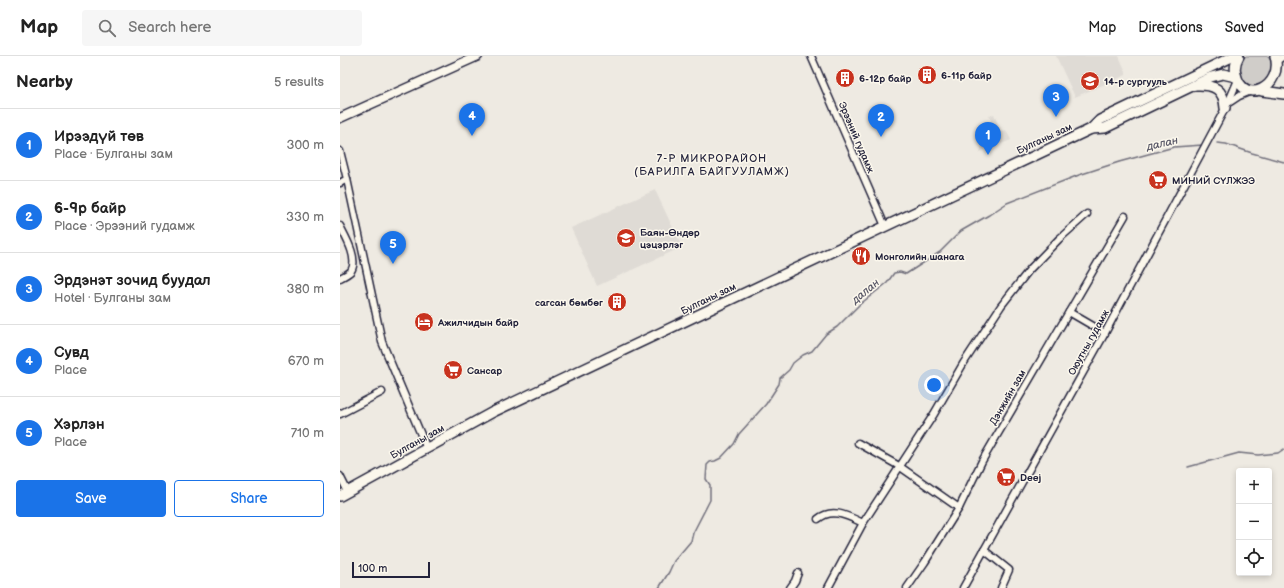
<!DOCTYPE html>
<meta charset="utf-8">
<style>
body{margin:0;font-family:"Balsamiq Sans",sans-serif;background:#f6f6f6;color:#222}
.controls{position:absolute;right:12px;bottom:12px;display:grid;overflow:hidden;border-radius:4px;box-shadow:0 2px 6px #0003}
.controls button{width:36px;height:36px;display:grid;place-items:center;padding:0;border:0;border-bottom:1px solid #e0e0e0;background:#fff;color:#222;font:20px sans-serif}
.scale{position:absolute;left:12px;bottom:10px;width:78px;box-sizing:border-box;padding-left:4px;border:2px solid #22223b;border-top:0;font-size:11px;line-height:14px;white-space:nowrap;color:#22223b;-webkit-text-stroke:3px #fbf7ec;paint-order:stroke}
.you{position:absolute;left:594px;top:329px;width:14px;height:14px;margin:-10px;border:3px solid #fff;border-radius:50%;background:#1a73e8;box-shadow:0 0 0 6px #1a73e833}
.badge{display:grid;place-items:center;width:26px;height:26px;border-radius:50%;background:#1a73e8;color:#fff;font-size:13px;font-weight:700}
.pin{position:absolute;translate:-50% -33px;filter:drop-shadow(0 1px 2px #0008)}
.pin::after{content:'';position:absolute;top:21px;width:14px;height:12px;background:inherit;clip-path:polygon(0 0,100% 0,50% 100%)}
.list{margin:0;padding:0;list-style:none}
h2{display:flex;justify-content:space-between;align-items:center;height:52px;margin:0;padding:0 16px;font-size:17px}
h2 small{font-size:13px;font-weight:400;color:#767676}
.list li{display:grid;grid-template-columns:26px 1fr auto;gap:12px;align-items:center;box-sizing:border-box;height:72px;padding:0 16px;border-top:1px solid #e0e0e0}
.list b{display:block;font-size:15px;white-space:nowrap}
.list p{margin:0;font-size:13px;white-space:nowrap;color:#767676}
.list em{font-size:13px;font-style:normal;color:#767676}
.actions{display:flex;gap:8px;padding:12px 16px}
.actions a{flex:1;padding:9px 0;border:1px solid #1a73e8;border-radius:4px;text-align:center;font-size:14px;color:#1a73e8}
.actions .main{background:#1a73e8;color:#fff}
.icon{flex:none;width:22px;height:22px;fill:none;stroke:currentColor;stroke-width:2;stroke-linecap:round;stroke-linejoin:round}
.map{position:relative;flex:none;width:944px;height:532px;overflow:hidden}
header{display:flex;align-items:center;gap:24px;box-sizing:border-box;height:56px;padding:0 20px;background:#fff;border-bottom:1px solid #e0e0e0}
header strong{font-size:19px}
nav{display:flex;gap:22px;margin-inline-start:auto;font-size:14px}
.search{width:280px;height:36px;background:#f6f6f6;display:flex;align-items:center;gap:10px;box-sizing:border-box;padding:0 14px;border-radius:4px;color:#767676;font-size:15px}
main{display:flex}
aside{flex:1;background:#fff}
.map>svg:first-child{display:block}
.built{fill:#dfdbd5}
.green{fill:#d0cdc9;stroke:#797882}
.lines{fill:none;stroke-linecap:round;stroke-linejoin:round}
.stream{stroke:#716f7c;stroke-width:1.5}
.minor-casing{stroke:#22223b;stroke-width:9}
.major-casing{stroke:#22223b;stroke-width:11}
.highway-casing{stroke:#22223b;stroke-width:12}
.minor{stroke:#fbf7ec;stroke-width:6}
.major{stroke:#fbf7ec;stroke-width:8}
.highway{stroke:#fbf7ec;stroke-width:9}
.labels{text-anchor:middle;stroke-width:3;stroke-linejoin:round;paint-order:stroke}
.poi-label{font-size:10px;font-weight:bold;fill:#22223b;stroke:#fbf7ec;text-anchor:start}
.street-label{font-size:10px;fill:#22223b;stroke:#fbf7ec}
.water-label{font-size:11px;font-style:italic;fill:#575666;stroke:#fbf7ec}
.neighbourhood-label{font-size:11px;letter-spacing:1px;fill:#22223b;stroke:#fbf7ec}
</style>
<header>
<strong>Map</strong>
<div class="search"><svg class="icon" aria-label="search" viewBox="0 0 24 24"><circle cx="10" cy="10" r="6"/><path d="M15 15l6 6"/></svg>Search here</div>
<nav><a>Map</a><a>Directions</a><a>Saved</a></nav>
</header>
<main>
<aside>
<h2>Nearby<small>5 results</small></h2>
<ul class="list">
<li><span class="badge">1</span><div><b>Ирээдүй төв</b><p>Place · Булганы зам</p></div><em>300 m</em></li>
<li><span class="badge">2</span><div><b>6-9р байр</b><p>Place · Эрээний гудамж</p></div><em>330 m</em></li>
<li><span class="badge">3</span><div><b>Эрдэнэт зочид буудал</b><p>Hotel · Булганы зам</p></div><em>380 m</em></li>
<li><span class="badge">4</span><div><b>Сувд</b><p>Place</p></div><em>670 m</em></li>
<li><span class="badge">5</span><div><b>Хэрлэн</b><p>Place</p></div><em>710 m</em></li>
</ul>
<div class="actions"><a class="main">Save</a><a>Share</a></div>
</aside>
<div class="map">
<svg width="944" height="532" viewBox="0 0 944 532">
<rect width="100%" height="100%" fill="#eeeae2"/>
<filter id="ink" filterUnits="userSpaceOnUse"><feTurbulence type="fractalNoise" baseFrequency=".025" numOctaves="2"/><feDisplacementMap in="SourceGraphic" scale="8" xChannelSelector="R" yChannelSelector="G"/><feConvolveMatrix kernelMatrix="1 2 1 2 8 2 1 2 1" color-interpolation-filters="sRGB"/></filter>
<g filter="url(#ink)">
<!-- built -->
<g class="built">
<polygon points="716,0 779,0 786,16 786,19 735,41"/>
<polygon points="654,58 661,76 666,74 671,84 661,88 649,60"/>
<polygon points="647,69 650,76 645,94 640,96"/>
<polygon points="315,134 342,191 257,230 231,172"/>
</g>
<!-- green -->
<path class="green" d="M906 0H928L934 7 930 26 914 31C900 26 895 11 906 0Z"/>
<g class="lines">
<!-- stream -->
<g class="stream">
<polyline points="877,87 886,88 912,97 944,106"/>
<polyline points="848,411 899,397 918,399 938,397 944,393"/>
<polyline points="319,532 329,516 334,505 351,485 353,477 370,444 370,429 366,423 367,409 370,406 375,405 381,402 394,388 399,378 426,348 439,328 440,322 449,314 453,307 463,299 472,295 486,278 497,271 519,249 547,227 554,217 560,216 566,218 600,196 621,175 649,159 667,147 739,119 779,106 834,91 863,89"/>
</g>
<!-- minor casing -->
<g class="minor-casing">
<g id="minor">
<polyline points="471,0 545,170"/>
<polyline points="938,4 944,0"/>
<polyline points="890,46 899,40 911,35"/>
<polyline points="0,95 7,123 0,127"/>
<polyline points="7,123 42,286 87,393"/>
<path d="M0 170C5 180 19 203 11 215 8 218 4 220 0 222"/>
<polyline points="729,256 765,277"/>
<polyline points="0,358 42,336"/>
<polyline points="518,387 559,410 619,452"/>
<polyline points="0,420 8,436"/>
<path d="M478 463C492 451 508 460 523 467"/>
<polyline points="644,494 669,514 661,532"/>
<polyline points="450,532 455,525 458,517"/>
<polyline points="488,532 523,467 594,358 623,308 661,250 690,213 719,183 747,158"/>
<polyline points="567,532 585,506 619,452 642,405 785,160"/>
<polyline points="623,532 765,277 888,47 898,24"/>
</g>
</g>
<!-- major casing -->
<g class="major-casing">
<polyline id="major" points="0,62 138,0"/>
</g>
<!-- highway casing -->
<g class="highway-casing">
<g id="highway">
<path d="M899 0C896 5 894 11 896 18 903 51 944 31 935 0"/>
<path d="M855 29C874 28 884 33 885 52"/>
<polyline points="922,35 944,38"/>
<polyline points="751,73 765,72 871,21 883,18 896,21"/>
<polyline points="0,440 153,356 751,73 760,64 894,0"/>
</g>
</g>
<!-- minor -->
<use href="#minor" class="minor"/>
<!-- major -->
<use href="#major" class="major"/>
<!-- highway -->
<use href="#highway" class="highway"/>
</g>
</g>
<!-- icons -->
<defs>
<g id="building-disc" transform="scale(1)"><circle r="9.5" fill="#c8321e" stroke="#fbf7ec"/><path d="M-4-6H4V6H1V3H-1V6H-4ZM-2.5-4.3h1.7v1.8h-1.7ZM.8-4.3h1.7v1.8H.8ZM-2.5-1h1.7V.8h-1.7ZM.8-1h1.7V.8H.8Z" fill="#fff"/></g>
<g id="school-disc" transform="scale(1)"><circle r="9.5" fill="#c8321e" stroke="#fbf7ec"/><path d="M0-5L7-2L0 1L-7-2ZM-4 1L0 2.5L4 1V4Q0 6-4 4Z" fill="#fff"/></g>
<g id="supermarket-disc" transform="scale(1)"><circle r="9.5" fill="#c8321e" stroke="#fbf7ec"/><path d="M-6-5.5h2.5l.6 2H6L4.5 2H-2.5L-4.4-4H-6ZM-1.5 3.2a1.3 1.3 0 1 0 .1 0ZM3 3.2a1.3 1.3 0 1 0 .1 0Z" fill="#fff"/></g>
<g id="restaurant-disc" transform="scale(1)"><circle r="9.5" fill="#c8321e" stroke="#fbf7ec"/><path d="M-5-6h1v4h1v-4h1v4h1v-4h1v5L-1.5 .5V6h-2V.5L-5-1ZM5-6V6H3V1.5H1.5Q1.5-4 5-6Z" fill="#fff"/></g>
<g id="hotel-disc" transform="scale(1)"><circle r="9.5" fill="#c8321e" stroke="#fbf7ec"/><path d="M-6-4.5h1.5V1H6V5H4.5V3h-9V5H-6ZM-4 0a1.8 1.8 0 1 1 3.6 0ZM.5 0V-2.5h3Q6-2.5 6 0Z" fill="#fff"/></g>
</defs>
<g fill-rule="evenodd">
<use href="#building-disc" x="587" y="19"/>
<use href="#building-disc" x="505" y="22"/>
<use href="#school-disc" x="750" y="25"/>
<use href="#supermarket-disc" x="818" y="124"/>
<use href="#school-disc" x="286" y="182"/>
<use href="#restaurant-disc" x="521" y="200"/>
<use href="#building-disc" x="277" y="246"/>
<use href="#hotel-disc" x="84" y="266"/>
<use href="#supermarket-disc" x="113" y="314"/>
<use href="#supermarket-disc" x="666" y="421"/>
</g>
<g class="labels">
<!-- poi labels -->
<g class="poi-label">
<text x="601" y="23">6-11р байр</text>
<text x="519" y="26">6-12р байр</text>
<text x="764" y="29">14-р сургууль</text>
<text x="832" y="128">МИНИЙ СҮЛЖЭЭ</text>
<text x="300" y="180">Баян-Өндөр<tspan x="300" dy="12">цэцэрлэг</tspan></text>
<text x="535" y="204">Монголийн шанага</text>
<text x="263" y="250" text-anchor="end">сагсан бөмбөг</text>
<text x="98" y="270">Ажилчидын байр</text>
<text x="127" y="318">Сансар</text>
<text x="680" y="425">Deej</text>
</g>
<!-- street labels -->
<g class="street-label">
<text transform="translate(517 81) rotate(67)" y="4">Эрээний гудамж</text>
<text transform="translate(704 82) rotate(-25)" y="4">Булганы зам</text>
<text transform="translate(368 242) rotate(-26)" y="4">Булганы зам</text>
<text transform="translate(748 286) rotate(-61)" y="4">Оюутны гудамж</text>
<text transform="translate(667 341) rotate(-60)" y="4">Дэнжийн зам</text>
<text transform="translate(77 385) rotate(-29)" y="4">Булганы зам</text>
</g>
<!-- water labels -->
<g class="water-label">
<text transform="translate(822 87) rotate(-13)" y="4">далан</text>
<text transform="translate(525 235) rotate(-40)" y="4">далан</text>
</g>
<!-- neighbourhood labels -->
<g class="neighbourhood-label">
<text x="372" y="106">7-Р МИКРОРАЙОН<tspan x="372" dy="13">(БАРИЛГА БАЙГУУЛАМЖ)</tspan></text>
</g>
</g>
</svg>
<div class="controls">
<button>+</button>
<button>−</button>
<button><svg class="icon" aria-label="locate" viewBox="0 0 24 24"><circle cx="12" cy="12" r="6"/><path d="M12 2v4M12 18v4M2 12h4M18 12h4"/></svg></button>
</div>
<div class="scale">100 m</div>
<div class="you"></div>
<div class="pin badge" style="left:648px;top:99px">1</div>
<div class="pin badge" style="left:541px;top:81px">2</div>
<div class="pin badge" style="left:716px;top:61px">3</div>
<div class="pin badge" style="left:132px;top:80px">4</div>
<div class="pin badge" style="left:53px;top:208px">5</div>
</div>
</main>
